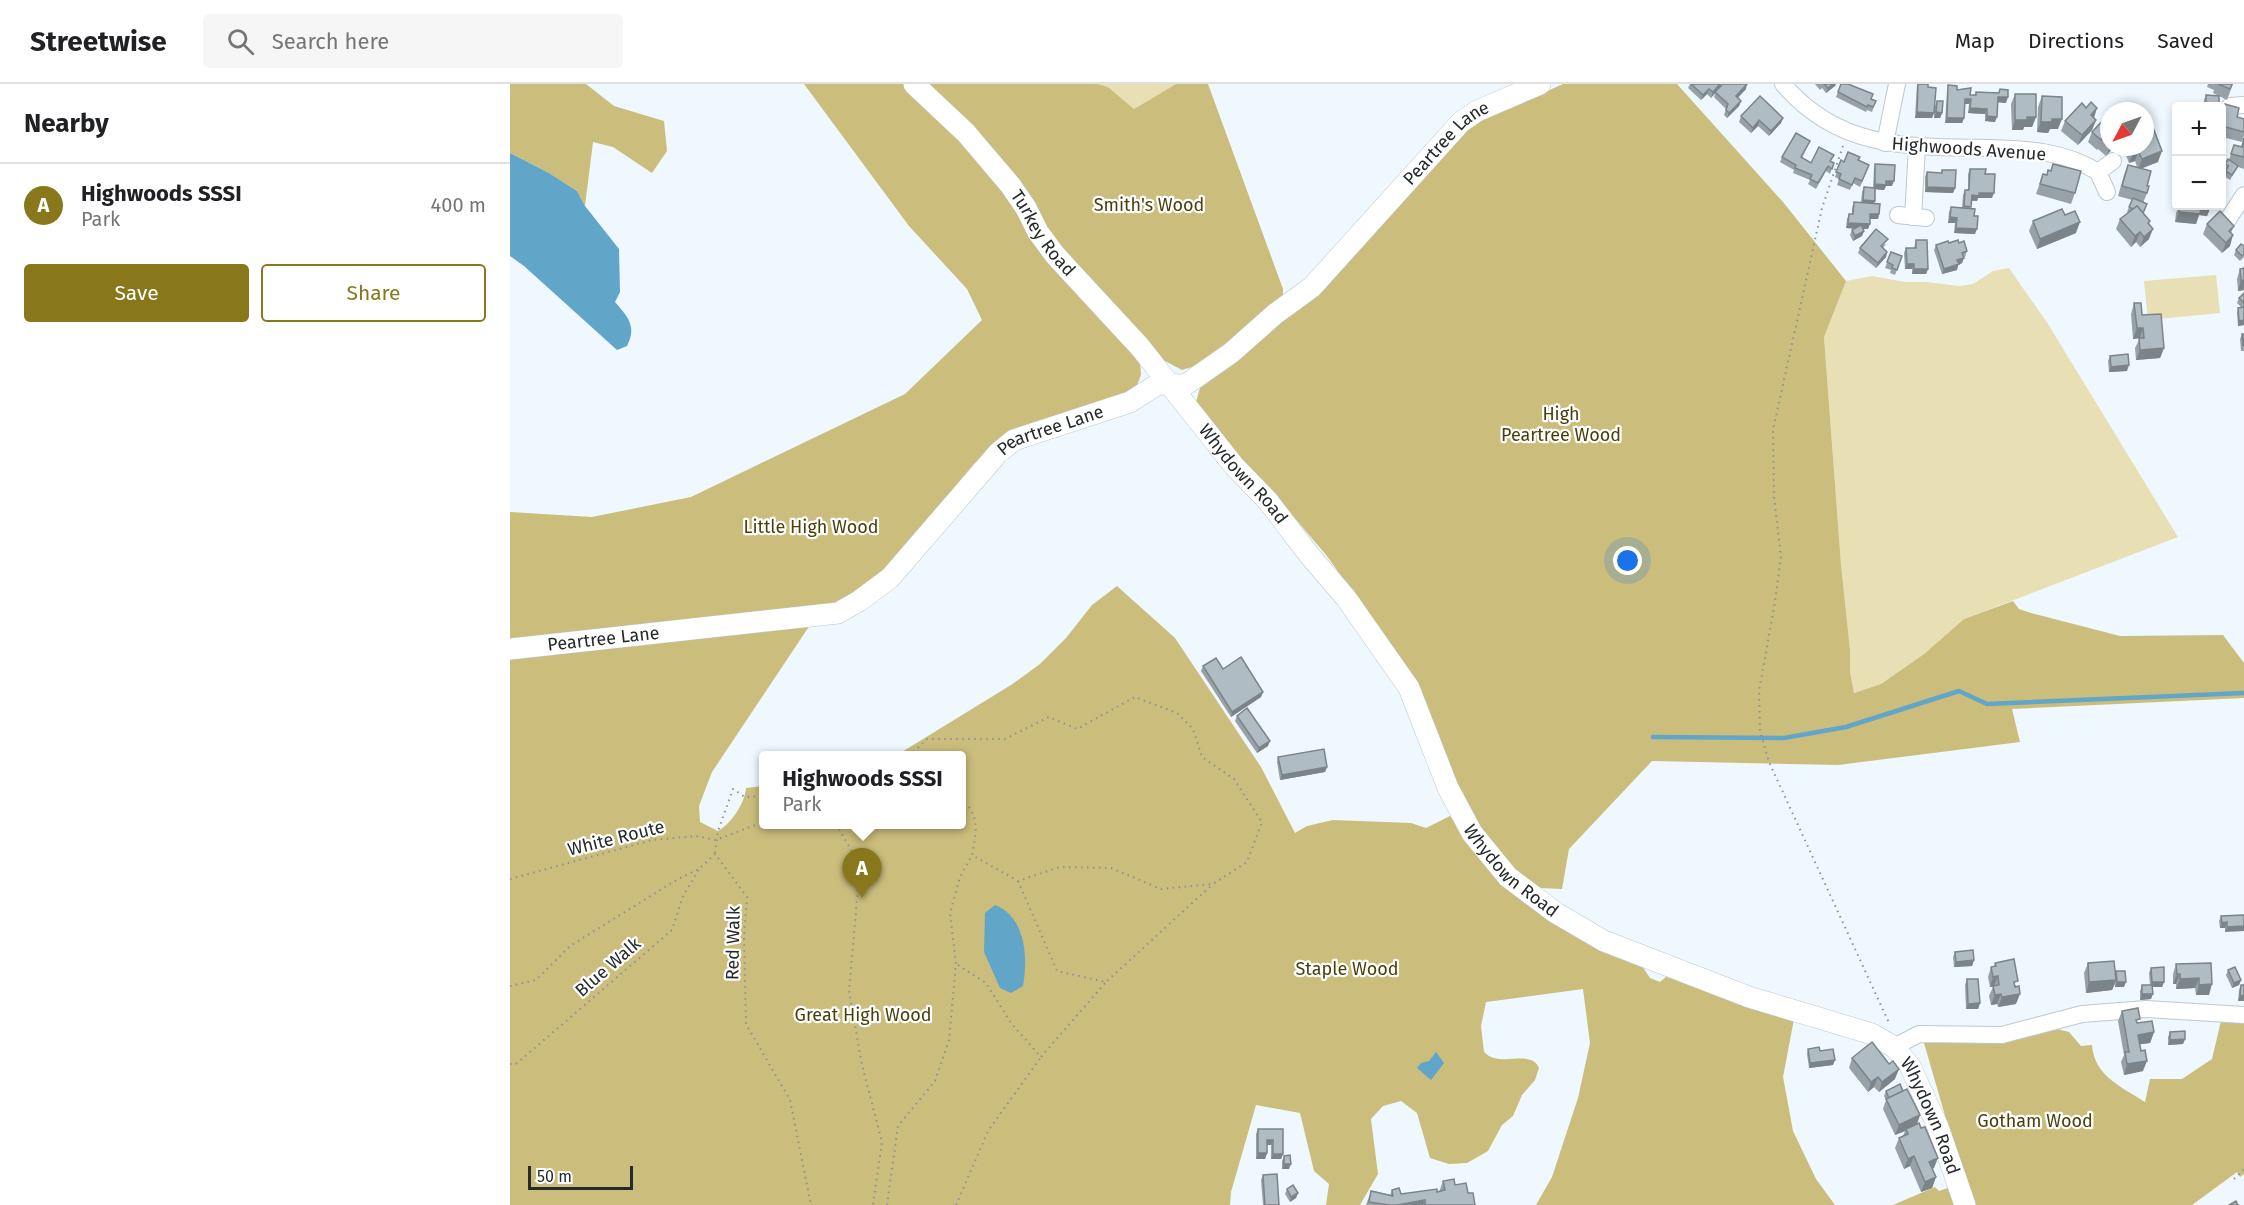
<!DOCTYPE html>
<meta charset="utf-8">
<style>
body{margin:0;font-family:"Fira Sans",sans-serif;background:#f6f6f6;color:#202124}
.controls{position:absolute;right:18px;top:18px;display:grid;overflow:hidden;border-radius:6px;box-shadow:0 3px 9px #0003}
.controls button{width:54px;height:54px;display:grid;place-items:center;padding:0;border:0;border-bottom:2px solid #e0e0e0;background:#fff;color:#202124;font:30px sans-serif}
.compass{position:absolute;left:1590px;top:18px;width:54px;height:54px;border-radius:50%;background:#fff;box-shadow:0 3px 9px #0003;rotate:229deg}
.scale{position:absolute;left:18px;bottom:15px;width:105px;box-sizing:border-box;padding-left:6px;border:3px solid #252a2c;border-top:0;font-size:16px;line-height:21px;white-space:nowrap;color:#252a2c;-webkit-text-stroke:4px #fff;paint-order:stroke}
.you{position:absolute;left:1118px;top:477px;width:21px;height:21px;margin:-15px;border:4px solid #fff;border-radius:50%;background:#1a73e8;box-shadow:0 0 0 9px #1a73e833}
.badge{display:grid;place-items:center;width:39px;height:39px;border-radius:50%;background:#88771b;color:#fff;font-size:20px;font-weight:700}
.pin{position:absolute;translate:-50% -50px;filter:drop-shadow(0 2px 3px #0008)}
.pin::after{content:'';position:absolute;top:32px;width:21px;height:18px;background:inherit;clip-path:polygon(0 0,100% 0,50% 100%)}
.popup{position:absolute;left:249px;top:667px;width:207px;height:78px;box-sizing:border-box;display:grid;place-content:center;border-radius:6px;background:#fff;filter:drop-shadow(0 2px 4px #0005);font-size:20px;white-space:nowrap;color:#757577}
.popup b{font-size:22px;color:#202124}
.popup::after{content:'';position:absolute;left:50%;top:100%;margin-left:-12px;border:12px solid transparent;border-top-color:#fff}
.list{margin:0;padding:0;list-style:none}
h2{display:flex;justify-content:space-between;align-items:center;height:78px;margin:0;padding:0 24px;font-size:26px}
h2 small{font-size:20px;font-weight:400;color:#757577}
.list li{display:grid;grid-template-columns:39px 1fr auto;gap:18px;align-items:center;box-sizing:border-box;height:84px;padding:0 24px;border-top:2px solid #e0e0e0}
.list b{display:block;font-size:22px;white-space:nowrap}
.list p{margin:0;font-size:20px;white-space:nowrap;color:#757577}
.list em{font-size:20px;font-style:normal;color:#757577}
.actions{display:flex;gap:12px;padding:18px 24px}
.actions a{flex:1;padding:14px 0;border:2px solid #88771b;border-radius:6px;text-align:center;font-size:21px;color:#88771b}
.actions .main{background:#88771b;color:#fff}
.icon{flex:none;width:33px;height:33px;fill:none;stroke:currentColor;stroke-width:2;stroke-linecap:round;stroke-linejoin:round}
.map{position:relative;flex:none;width:1734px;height:1121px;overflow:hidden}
header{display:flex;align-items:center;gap:36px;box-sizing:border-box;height:84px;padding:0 30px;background:#fff;border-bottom:2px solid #e0e0e0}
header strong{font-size:28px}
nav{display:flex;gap:33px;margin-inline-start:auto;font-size:21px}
.search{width:420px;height:54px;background:#f6f6f6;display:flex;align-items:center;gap:15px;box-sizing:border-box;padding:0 21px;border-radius:6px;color:#757577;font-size:22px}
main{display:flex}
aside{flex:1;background:#fff}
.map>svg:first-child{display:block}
.green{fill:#e8dfb4}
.forest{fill:#cbbd7c}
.water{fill:#61a5c8}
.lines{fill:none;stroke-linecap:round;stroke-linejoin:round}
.stream{stroke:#61a5c8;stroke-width:4.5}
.minor-casing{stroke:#bdc9d0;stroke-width:18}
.tertiary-casing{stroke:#bdc9d0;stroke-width:22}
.path{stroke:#8b9397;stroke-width:2;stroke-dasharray:1.5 4.5;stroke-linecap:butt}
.minor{stroke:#fff;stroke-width:16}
.tertiary{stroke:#fff;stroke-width:21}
.wall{fill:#97a2a8}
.shaded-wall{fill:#7b8488}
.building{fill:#b0bcc3;stroke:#7b8488;stroke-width:1.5}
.labels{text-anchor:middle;stroke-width:4.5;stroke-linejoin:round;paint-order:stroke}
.street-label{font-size:18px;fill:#252a2c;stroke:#fff}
.park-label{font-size:18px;fill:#493f0a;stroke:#fff}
</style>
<header>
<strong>Streetwise</strong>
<div class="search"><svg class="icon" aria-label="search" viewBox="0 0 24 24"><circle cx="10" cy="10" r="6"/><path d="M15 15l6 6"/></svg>Search here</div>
<nav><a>Map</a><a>Directions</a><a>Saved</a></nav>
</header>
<main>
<aside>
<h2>Nearby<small></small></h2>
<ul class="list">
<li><span class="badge">A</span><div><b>Highwoods SSSI</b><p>Park</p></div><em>400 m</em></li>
</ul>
<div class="actions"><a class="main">Save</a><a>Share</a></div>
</aside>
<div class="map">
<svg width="1734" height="1121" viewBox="0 0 1734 1121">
<rect width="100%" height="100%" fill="#eef8fe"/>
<!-- green -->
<g class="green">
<polygon points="588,0 666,0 624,25 598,3"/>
<polygon points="1499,184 1538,240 1668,453 1454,535 1414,570 1371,600 1344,609 1340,588 1340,566 1331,480 1314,252 1336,197 1362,192 1395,198 1417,198 1450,202 1463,200 1483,187"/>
<polygon points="1706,191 1710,229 1638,236 1634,197"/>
</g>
<!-- forest -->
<g class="forest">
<polygon points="0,0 76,0 104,22 154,37 157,67 142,89 103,63 83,58 75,122 67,107 39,89 0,69"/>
<polygon points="294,0 394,0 461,66 630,277 631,291 624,309 482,362 462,382 386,476 329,520 0,558 0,428 82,433 181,413 395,310 472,236 457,205 399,142"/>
<polygon points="418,0 588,0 598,3 624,25 666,0 698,0 773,205 773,211 692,280 672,286 651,275 576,197"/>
<polygon points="1053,0 1167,0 1273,118 1336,197 1314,253 1331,480 1340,566 1340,588 1344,609 1371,600 1414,570 1454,535 1503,517 1509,525 1521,529 1610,552 1713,551 1734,579 1734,614 1502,625 1510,658 1328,681 1142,677 1059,765 1052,805 1031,804 1007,790 970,748 951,713 897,584 817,472 765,411 717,361 686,318 690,304 725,279 758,247 951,50 971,37"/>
<path d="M607 502 665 554 751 683 785 749 797 742 823 736 901 739 916 744 940 732 978 783 1132 882 1140 894 1150 898 1157 892 1284 935 1273 993 1283 1047 1306 1095 1325 1121H1026L1042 1093 1068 1014 1080 959 1073 905 976 918 971 942 974 968C990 985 1021 964 1029 984L1025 996 1012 1011 1003 1032 992 1041 978 1067 957 1079 939 1080 920 1074 907 1029 891 1017 873 1022 861 1035 868 1090 850 1121H816L819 1100 804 1087 790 1029 746 1021 721 1108 720 1121H0V571L79 564 129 562 206 549 300 541 202 688 189 722 190 738 208 747C221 740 235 719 236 704L253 702V740H451V672L387 671 501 601 530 580 556 554 582 521Z"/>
<path d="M1711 937 1734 938V1090L1730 1093 1727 1088 1682 1121H1464L1454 1097 1414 959 1421 956 1547 945 1559 948 1571 962 1582 961C1584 992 1612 1003 1635 1018L1640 995H1672L1702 975Z"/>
<polygon points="1444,1102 1449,1121 1383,1121 1425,1103 1429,1107"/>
</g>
<!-- water -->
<g class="water">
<path d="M0 69 39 89 67 107 75 122 109 165 110 208 105 218C118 233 127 242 117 262L107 266 14 182 0 172Z"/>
<path d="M485 821C516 833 518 874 513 902L501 909 490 904 474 868 475 829Z"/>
<polygon points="926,968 934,979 921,996 907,984 911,979 919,977"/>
</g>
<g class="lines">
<!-- stream -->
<polyline class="stream" points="1143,653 1274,654 1336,643 1449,607 1477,620 1734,609"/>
<!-- minor casing -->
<g class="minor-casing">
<g id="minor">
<path d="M1273 0C1329 66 1400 63 1479 64 1517 65 1555 67 1588 88"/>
<polyline points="1720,22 1734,21"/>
<polyline points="1375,59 1387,0"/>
<polyline points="1597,108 1588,88 1603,77"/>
<polyline points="1388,131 1416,134"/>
<polyline points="1403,133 1407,63"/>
<polyline points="1717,137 1734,111"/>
<polyline points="1384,963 1409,950 1492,951 1572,930 1636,925 1734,931"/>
</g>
</g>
<!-- tertiary casing -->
<g class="tertiary-casing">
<g id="tertiary">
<path id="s1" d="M404 0 456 49 501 102 516 124 528 148 545 171 630 263 724 382 758 417 800 472 836 514 899 604 938 704 962 749 998 793 1046 829 1094 857 1239 913 1362 950 1384 963 1400 982 1428 1043 1455 1121"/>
<path id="s2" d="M0 565 328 529 349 517 380 494 488 369 504 356 620 318 648 300 675 301 721 269 765 230 802 203 951 38 967 27 1030 0"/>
</g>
</g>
<!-- path -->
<g class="path">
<polyline points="1333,62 1312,124 1263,346 1264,413 1271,473 1264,524 1249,607 1250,647 1259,678 1380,941"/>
<path d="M399 672 417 655H495L539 633 567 645 625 613 667 629 683 645 692 673 724 695 752 738 737 778 703 800 651 805 601 784 550 783 508 797 462 771C466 749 471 731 451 715"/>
<polyline points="326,740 350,781 339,907 352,981 372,1058 363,1121"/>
<polyline points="205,769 208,747 223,705 235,713 253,712"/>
<polyline points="0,795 142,756 186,752 206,756 253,738"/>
<polyline points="508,797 547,887 596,898 703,800"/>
<polyline points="448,881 476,899 501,939 531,973 596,898"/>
<polyline points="0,902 26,896 60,862 168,795 189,785 205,770 237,813 234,852 236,940 280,1016 301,1121"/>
<polyline points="0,980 6,980 162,846 173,812 189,785"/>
<polyline points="1724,1095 1734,1085"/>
<polyline points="377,1121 388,1042 425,997 439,956 446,880 440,829 450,793 462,771"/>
<polyline points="446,1121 478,1047 531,973"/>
</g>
<!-- minor -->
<use href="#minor" class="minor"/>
<!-- tertiary -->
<use href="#tertiary" class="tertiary"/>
</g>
<!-- wall -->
<g class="wall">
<polygon points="1180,0 1211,0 1210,3 1236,5 1228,14 1231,17 1229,22 1217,34 1214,31 1216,25 1204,13 1205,9 1201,14 1197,10 1191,16 1178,4"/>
<polygon points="1305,0 1326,0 1325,2 1316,9 1312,4 1310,6"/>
<polygon points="1331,0 1366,17 1362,28 1357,26 1356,28 1326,13"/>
<polygon points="1407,0 1418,0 1418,3 1425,22 1427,17 1432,29 1430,34 1424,34 1424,29 1422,34 1405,34"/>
<polygon points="1698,0 1723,0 1717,16 1709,12 1709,22 1710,22 1694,22 1694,16 1696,11 1709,12 1703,9 1704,6 1697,3"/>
<polygon points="1438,1 1460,11 1465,11 1466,8 1488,9 1490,5 1496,19 1488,18 1485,38 1475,37 1475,30 1458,29 1459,20 1454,20 1454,34 1452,39 1435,39 1437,7"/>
<polygon points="1505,10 1526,33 1522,43 1514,43 1513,46 1502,46 1501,20"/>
<polygon points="1532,12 1548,45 1540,45 1538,49 1527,48 1528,23"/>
<polygon points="1712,23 1727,33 1734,35 1734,52 1732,58 1712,53"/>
<polygon points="1599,30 1599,63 1596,72 1588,65 1587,66 1578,58 1582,48"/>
<polygon points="1231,32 1273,34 1271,39 1259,52 1248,42 1241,49 1229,38"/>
<polygon points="1586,36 1582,46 1568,61 1551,47 1555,37"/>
<polygon points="1635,44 1648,78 1631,84 1637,102 1637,109 1633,119 1633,129 1640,137 1639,140 1639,155 1630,163 1626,158 1621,163 1606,145 1610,135 1618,129 1617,128 1622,116 1608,112 1614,91 1618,81 1627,83 1625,77 1619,79 1614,66 1615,63 1635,63"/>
<polygon points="1734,54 1734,85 1728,83 1720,96 1715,93 1714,98 1715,80 1719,76 1724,61 1731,63"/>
<polygon points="1300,57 1292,74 1301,79 1321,78 1324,79 1320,90 1316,87 1306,105 1298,100 1300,96 1283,89 1284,86 1270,78 1272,73"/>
<polygon points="1331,76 1334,78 1348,76 1359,81 1350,103 1343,99 1340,106 1327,101 1329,95 1325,93"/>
<polygon points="1365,80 1382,102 1376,102 1374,106 1365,105 1364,120 1369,130 1368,135 1360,135 1358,145 1353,145 1354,147 1352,152 1343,157 1340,151 1342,146 1345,145 1336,144 1337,135 1339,130 1342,130 1342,124 1344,118 1351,119 1352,108 1354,103 1363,104 1364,85"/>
<polygon points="1543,80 1565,109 1561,120 1526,110 1533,90 1537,91 1538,86 1541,87"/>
<polygon points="1460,85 1475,90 1482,114 1468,114 1467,117 1462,117 1460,125 1464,132 1465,150 1444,149 1445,139 1438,139 1439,128 1441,123 1452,124 1453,111 1455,106 1458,106 1458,90"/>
<polygon points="1432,86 1445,104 1443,109 1415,108 1415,93 1417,88 1431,89"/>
<polygon points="1669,122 1701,122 1697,132 1689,131 1686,140 1665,138 1666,129"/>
<polygon points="1555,131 1566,149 1527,165 1519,147 1523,137"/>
<polygon points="1697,140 1724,142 1721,149 1720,162 1712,169 1693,150"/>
<polygon points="1406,156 1418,185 1416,190 1402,190 1402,185 1395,185 1394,169 1396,164 1404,164"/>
<polygon points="1449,159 1457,167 1455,173 1454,173 1452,179 1448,181 1447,186 1432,190 1424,166 1426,161"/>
<polygon points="1376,160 1373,164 1377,168 1376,173 1366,184 1348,169 1350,164"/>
<polygon points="1726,166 1734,173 1730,177 1724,171"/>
<polygon points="1381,168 1392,172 1385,191 1380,189 1381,186 1375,184"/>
<polygon points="1730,185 1734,206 1728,207 1727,195"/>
<polygon points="1734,209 1734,241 1728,242 1727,229 1728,224 1731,223 1727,219 1729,214"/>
<polygon points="1624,219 1654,264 1650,274 1626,276 1625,264 1630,254 1623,255 1621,230"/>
<polygon points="1732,250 1734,250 1734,267 1731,267 1730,255"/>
<polygon points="1600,272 1617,287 1599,288 1598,277"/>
<polygon points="693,582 713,585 753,608 751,613 721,633 691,587"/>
<polygon points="727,632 758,662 747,669 725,637"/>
<polygon points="768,673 817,683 815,688 770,696 767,678"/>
<polygon points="1734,831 1715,848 1715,844 1710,844 1709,837 1711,832"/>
<polygon points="1445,868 1464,876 1462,882 1444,883 1443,873"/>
<polygon points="1485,879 1506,902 1506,920 1488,923 1487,920 1481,921 1479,912 1483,903 1480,903 1478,893 1481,883 1484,883"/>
<polygon points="1578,879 1605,889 1606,887 1614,903 1605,903 1605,900 1602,906 1576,909 1574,889"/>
<polygon points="1701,879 1699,911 1686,911 1685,904 1666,905 1666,900 1663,900 1663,890 1666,880"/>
<polygon points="1641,884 1654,898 1652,903 1642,903 1641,915 1630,916 1630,907 1632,901 1640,901 1639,889"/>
<polygon points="1718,886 1731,896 1729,901 1722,904 1716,891"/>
<polygon points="1457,895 1470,919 1468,925 1456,925 1455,901"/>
<polygon points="1731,901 1734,917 1728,917 1729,906"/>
<polygon points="1612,927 1628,939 1644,948 1640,959 1630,960 1633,987 1614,991 1611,978 1614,971 1608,937"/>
<polygon points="1660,948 1675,955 1673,960 1658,961 1658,953"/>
<polygon points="1298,965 1310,967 1323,981 1299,984 1297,970"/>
<polygon points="1342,974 1379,980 1385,995 1369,1008 1364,1003 1358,1008 1339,984"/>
<polygon points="1376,1007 1393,1007 1410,1031 1407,1040 1424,1084 1422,1085 1426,1093 1422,1104 1411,1108 1400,1082 1394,1085 1385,1064 1389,1054 1393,1052 1395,1047 1385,1051 1373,1025 1376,1016 1374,1012"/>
<polygon points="748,1045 773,1045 773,1070 771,1075 761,1075 761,1061 757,1061 757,1069 755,1075 746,1075 746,1050"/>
<polygon points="774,1072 779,1085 772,1085 772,1077"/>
<polygon points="753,1091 769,1121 753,1121 751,1096"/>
<polygon points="933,1097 945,1101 958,1109 965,1121 856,1121 861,1107 880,1111 882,1106 891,1110 927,1108 929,1108"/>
<polygon points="777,1105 788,1109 786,1114 780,1118 775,1110"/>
</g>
<!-- shaded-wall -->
<g class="shaded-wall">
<polygon points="1210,0 1211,0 1210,3 1201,14 1203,8"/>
<polygon points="1237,0 1236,5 1224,17 1226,12"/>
<polygon points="1323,0 1326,0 1325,2 1316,9 1318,4"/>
<polygon points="1199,5 1197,10 1191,16 1193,11"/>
<polygon points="1488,13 1498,13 1496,19 1486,18"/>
<polygon points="1455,15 1461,15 1459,20 1453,20"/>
<polygon points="1231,17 1229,22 1217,34 1219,29"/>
<polygon points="1460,24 1477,25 1475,30 1458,29"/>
<polygon points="1587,24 1584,34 1581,31"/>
<polygon points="1407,28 1424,29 1422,34 1405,34"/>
<polygon points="1426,28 1432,29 1430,34 1424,34"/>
<polygon points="1477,32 1487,33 1485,38 1475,37"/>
<polygon points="1517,33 1526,33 1522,43 1514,43 1513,46 1502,46 1505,36"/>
<polygon points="1273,34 1271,39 1259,52 1261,47"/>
<polygon points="1437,34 1454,34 1452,39 1435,39"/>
<polygon points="1542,35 1552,35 1548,45 1540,45 1538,49 1527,48 1531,38"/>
<polygon points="1249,36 1248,42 1241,49 1243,44"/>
<polygon points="1586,36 1582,46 1568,61 1572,51"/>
<polygon points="1599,63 1604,63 1596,72"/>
<polygon points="1628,67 1625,77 1619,79 1623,69"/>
<polygon points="1652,67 1648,78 1628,86 1632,75"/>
<polygon points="1718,82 1717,88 1712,101 1712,97 1715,87"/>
<polygon points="1376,97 1384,97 1382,102 1376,102 1374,106 1363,105 1365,100"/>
<polygon points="1417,103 1445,104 1443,109 1415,108"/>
<polygon points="1469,109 1484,109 1482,114 1468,114 1467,117 1460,116 1462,111"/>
<polygon points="1353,116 1365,117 1363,122 1351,121"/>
<polygon points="1690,122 1701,122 1697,132 1689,131 1686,140 1665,138 1669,128"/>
<polygon points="1360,130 1369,130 1368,135 1358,135"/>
<polygon points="1440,133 1447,134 1445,139 1438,139"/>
<polygon points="1570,138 1566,149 1527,165 1530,155"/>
<polygon points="1338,139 1360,140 1358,145 1336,144"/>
<polygon points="1446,144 1467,145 1465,150 1444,149"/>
<polygon points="1643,145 1639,155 1630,163 1634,153"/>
<polygon points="1354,147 1352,152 1343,157 1345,152"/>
<polygon points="1630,148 1626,158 1621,163 1625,152"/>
<polygon points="1723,151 1720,162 1712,169 1716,159"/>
<polygon points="1377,168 1376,173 1366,184 1368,179"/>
<polygon points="1454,174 1452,179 1448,181 1447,186 1432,190 1434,185 1447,176"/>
<polygon points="1397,180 1404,180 1402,185 1395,185"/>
<polygon points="1404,185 1418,185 1416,190 1402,190"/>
<polygon points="1731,196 1734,196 1734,206 1728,207"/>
<polygon points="1734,236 1734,241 1728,242 1729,237"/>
<polygon points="1627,244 1633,244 1630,254 1623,255"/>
<polygon points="1654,264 1650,274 1626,276 1630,266"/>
<polygon points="1619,281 1617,287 1599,288 1601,283"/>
<polygon points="753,608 751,613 721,633 722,628"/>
<polygon points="760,657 758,662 747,669 749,664"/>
<polygon points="817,683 815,688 770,696 772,691"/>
<polygon points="1717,838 1715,844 1710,844 1712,839"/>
<polygon points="1734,842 1734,847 1715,848 1717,843"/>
<polygon points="1464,876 1462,882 1444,883 1446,878"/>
<polygon points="1667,890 1670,890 1666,900 1663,900"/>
<polygon points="1488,892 1484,902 1480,903 1483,893"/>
<polygon points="1689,894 1685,904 1666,905 1670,895"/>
<polygon points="1606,896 1602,906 1576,909 1579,898"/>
<polygon points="1731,896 1729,901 1722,904 1724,899"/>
<polygon points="1607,898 1616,898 1614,903 1605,903"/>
<polygon points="1642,898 1654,898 1652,903 1640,903"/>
<polygon points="1702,900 1699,911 1686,911 1689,901"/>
<polygon points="1491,910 1487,920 1481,921 1485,911"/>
<polygon points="1510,910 1506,920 1488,923 1492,913"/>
<polygon points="1632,910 1643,910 1641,915 1630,916"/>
<polygon points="1730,911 1734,912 1734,917 1728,917"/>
<polygon points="1470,919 1468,925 1456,925 1458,920"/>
<polygon points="1644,948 1640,959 1625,961 1628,951"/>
<polygon points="1675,955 1673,960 1658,961 1660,956"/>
<polygon points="1325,976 1323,981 1299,984 1300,979"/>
<polygon points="1637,977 1633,987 1614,991 1617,980"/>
<polygon points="1389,985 1385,995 1369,1008 1372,998"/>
<polygon points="1368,993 1364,1003 1358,1008 1361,998"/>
<polygon points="1410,1031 1406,1042 1396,1045 1395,1047 1385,1051 1389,1041"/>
<polygon points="757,1056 763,1056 761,1061 755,1061"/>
<polygon points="748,1069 757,1069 755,1075 746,1075"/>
<polygon points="763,1070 773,1070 771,1075 761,1075"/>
<polygon points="1404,1072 1400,1082 1394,1085 1398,1075"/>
<polygon points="1428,1074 1424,1084 1415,1088 1419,1078"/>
<polygon points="774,1080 781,1080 779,1085 772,1085"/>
<polygon points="1426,1093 1422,1104 1411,1108 1415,1098"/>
<polygon points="788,1109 786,1114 780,1118 781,1113"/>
<polygon points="915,1116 913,1121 887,1121"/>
</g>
<!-- building -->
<g class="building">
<polygon points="1181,0 1210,0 1203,8 1199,5 1193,11"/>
<polygon points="1213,0 1237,0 1226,12 1231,17 1219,29 1216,26 1218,20 1205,8"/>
<polygon points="1314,0 1323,0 1318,4"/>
<polygon points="1331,0 1338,0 1363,10 1361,15 1366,17 1363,23 1358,21 1357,23 1328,8"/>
<polygon points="1408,0 1418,0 1418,3 1426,4 1424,29 1407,28"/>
<polygon points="1708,0 1722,0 1720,5"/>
<polygon points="1438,1 1447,2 1447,6 1461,4 1460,11 1466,11 1466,8 1489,9 1490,5 1498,6 1498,13 1488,13 1487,33 1477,32 1477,25 1460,24 1461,15 1455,15 1454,34 1437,34"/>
<polygon points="1505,10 1526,10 1526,33 1517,33 1517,36 1505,36"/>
<polygon points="1696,11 1709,12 1709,22 1696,22"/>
<polygon points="1250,12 1273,34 1261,47 1249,36 1243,44 1231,32"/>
<polygon points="1532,12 1552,13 1552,35 1542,35 1542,38 1531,38"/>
<polygon points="1427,17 1433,17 1432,29 1426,28"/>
<polygon points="1581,18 1587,24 1581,31 1586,36 1572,51 1555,37 1572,19 1576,24"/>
<polygon points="1715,20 1729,24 1727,33 1734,35 1734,48 1712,42 1712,23 1714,24"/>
<polygon points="1599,30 1599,61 1592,54 1591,56 1582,48"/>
<polygon points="1642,41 1652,67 1632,75 1628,67 1623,69 1620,63 1635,63 1635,44"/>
<polygon points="1286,49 1300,57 1291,73 1301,79 1309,63 1324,71 1320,77 1324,79 1322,85 1318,82 1308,99 1300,95 1302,91 1285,84 1286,81 1272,73"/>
<polygon points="1734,54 1734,73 1721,70 1724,61 1732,63"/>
<polygon points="1338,68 1350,73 1348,76 1359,81 1352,97 1345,94 1342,101 1329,95 1331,90 1326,88 1331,76 1334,78"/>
<polygon points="1718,75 1728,82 1722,91 1716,87 1718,82 1715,80"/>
<polygon points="1712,78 1718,82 1715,87 1717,88 1712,97"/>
<polygon points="1365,80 1385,81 1384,97 1376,97 1376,101 1365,100"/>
<polygon points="1543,80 1571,87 1565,109 1530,100 1533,90 1537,91 1538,86 1541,87"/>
<polygon points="1618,81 1641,87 1637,102 1639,102 1637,109 1612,102"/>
<polygon points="1460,85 1476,85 1475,90 1485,90 1484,109 1469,109 1469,112 1462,111 1461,123 1454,122 1455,106 1459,106"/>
<polygon points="1432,86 1446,86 1445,104 1417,103 1417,88 1432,89"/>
<polygon points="1354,103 1365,104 1365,117 1353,116"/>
<polygon points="1623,114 1637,120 1633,129 1627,122 1623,125 1619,123"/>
<polygon points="1344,118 1370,120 1369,130 1360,130 1360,140 1338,139 1339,130 1343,130"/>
<polygon points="1627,122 1640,137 1638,139 1643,145 1634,153 1630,148 1625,152 1610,135"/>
<polygon points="1670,122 1691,122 1690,130 1669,128"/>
<polygon points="1441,123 1465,125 1464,132 1468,132 1467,145 1446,144 1447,134 1440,133"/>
<polygon points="1552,125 1555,131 1565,127 1570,138 1530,155 1523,137"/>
<polygon points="1710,127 1724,142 1719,147 1723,151 1716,159 1697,140"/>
<polygon points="1351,141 1354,147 1345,152 1342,146"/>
<polygon points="1366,145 1378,155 1371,162 1377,168 1368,179 1350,164"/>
<polygon points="1406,156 1417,156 1418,185 1404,185 1404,180 1397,180 1396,164 1406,164"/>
<polygon points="1448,156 1449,159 1454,157 1457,167 1452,169 1454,174 1447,176 1449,180 1434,185 1426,161 1438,157 1439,159"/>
<polygon points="1731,160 1734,162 1734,170 1732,172 1726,166"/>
<polygon points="1381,168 1392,172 1387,186 1382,184 1383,181 1377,178"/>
<polygon points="1734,184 1734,196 1731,196 1730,185"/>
<polygon points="1734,209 1734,219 1729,214"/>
<polygon points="1624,219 1631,219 1632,231 1651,230 1654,264 1630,266 1629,254 1634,254 1633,244 1627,244"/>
<polygon points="1734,223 1734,236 1729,237 1728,224"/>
<polygon points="1732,250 1734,250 1734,262 1733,262"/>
<polygon points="1618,270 1619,281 1601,283 1600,272"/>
<polygon points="731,573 753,608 722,628 693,582 706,574 713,585"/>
<polygon points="737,624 760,657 749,664 727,632"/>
<polygon points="814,665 817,683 772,691 768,673"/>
<polygon points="1734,831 1734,842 1717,843 1717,838 1712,839 1711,832"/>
<polygon points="1463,866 1464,876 1446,878 1445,868"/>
<polygon points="1504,875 1508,897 1504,898 1505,903 1509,902 1510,910 1492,913 1491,910 1485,911 1483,902 1489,901 1488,892 1483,893 1481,883 1486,882 1485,879"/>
<polygon points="1604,877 1606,896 1579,898 1578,879"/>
<polygon points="1701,879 1702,900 1689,901 1689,894 1670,895 1670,890 1667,890 1666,880"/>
<polygon points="1654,883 1654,898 1642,898 1641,884"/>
<polygon points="1725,883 1731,896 1724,899 1718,886"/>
<polygon points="1606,887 1615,887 1616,898 1607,898"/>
<polygon points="1457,895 1468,895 1470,919 1458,920"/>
<polygon points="1632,901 1642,901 1643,910 1632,910"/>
<polygon points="1731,901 1734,901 1734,912 1730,911"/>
<polygon points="1628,924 1630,935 1626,936 1627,939 1642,937 1644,948 1628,951 1631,967 1635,966 1637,977 1617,980 1615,968 1619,968 1612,927"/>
<polygon points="1675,947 1675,955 1660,956 1660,948"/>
<polygon points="1362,958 1379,980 1383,977 1389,985 1372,998 1368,993 1361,998 1342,974"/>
<polygon points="1309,963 1310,967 1323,965 1325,976 1300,979 1298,965"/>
<polygon points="1390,1000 1393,1007 1379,1014 1376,1007"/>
<polygon points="1397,1005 1410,1031 1389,1041 1376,1015"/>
<polygon points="1409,1039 1411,1044 1415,1043 1428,1074 1419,1078 1426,1093 1415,1098 1404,1072 1398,1075 1389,1054 1398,1050 1396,1045"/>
<polygon points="748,1045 773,1045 773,1070 763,1070 763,1056 757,1056 757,1069 748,1069"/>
<polygon points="780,1071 781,1080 774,1080 774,1072"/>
<polygon points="767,1090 769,1121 755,1121 753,1091"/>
<polygon points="944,1095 945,1101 956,1099 958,1109 963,1109 965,1121 915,1121 915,1116 887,1121 879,1121 859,1118 861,1107 883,1112 882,1106 889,1104 891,1110 927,1105 927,1108 935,1106 933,1097"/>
<polygon points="783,1101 788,1109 781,1113 777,1105"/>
<polygon points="1726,1117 1728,1121 1719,1121"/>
</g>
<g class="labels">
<!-- street labels -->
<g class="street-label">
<text dy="6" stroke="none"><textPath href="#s2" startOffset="1119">Peartree Lane</textPath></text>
<text transform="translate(1459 65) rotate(4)" y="6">Highwoods Avenue</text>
<text dy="6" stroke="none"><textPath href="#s1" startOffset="198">Turkey Road</textPath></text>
<text dy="6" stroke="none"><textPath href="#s2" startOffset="616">Peartree Lane</textPath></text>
<text dy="6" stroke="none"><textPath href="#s1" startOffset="512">Whydown Road</textPath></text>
<text dy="6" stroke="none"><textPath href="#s2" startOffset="94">Peartree Lane</textPath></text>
<text transform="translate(106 754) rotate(-14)" y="6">White Route</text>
<text dy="6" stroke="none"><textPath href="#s1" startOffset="996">Whydown Road</textPath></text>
<text transform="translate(223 859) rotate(-89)" y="6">Red Walk</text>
<text transform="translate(98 883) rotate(-41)" y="6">Blue Walk</text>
<text dy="6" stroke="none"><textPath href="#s1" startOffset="1502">Whydown Road</textPath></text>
</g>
<!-- park labels -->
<g class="park-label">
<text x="639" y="127">Smith's Wood</text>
<text x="1051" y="336">High<tspan x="1051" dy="21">Peartree Wood</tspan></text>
<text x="301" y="449">Little High Wood</text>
<text x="837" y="891">Staple Wood</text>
<text x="353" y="937">Great High Wood</text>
<text x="1525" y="1043">Gotham Wood</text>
</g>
</g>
</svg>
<div class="controls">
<button>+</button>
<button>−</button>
</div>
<svg class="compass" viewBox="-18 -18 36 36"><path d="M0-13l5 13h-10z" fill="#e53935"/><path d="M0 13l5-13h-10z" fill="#757577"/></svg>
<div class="scale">50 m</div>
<div class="you"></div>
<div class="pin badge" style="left:352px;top:814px">A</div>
<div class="popup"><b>Highwoods SSSI</b>Park</div>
</div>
</main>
